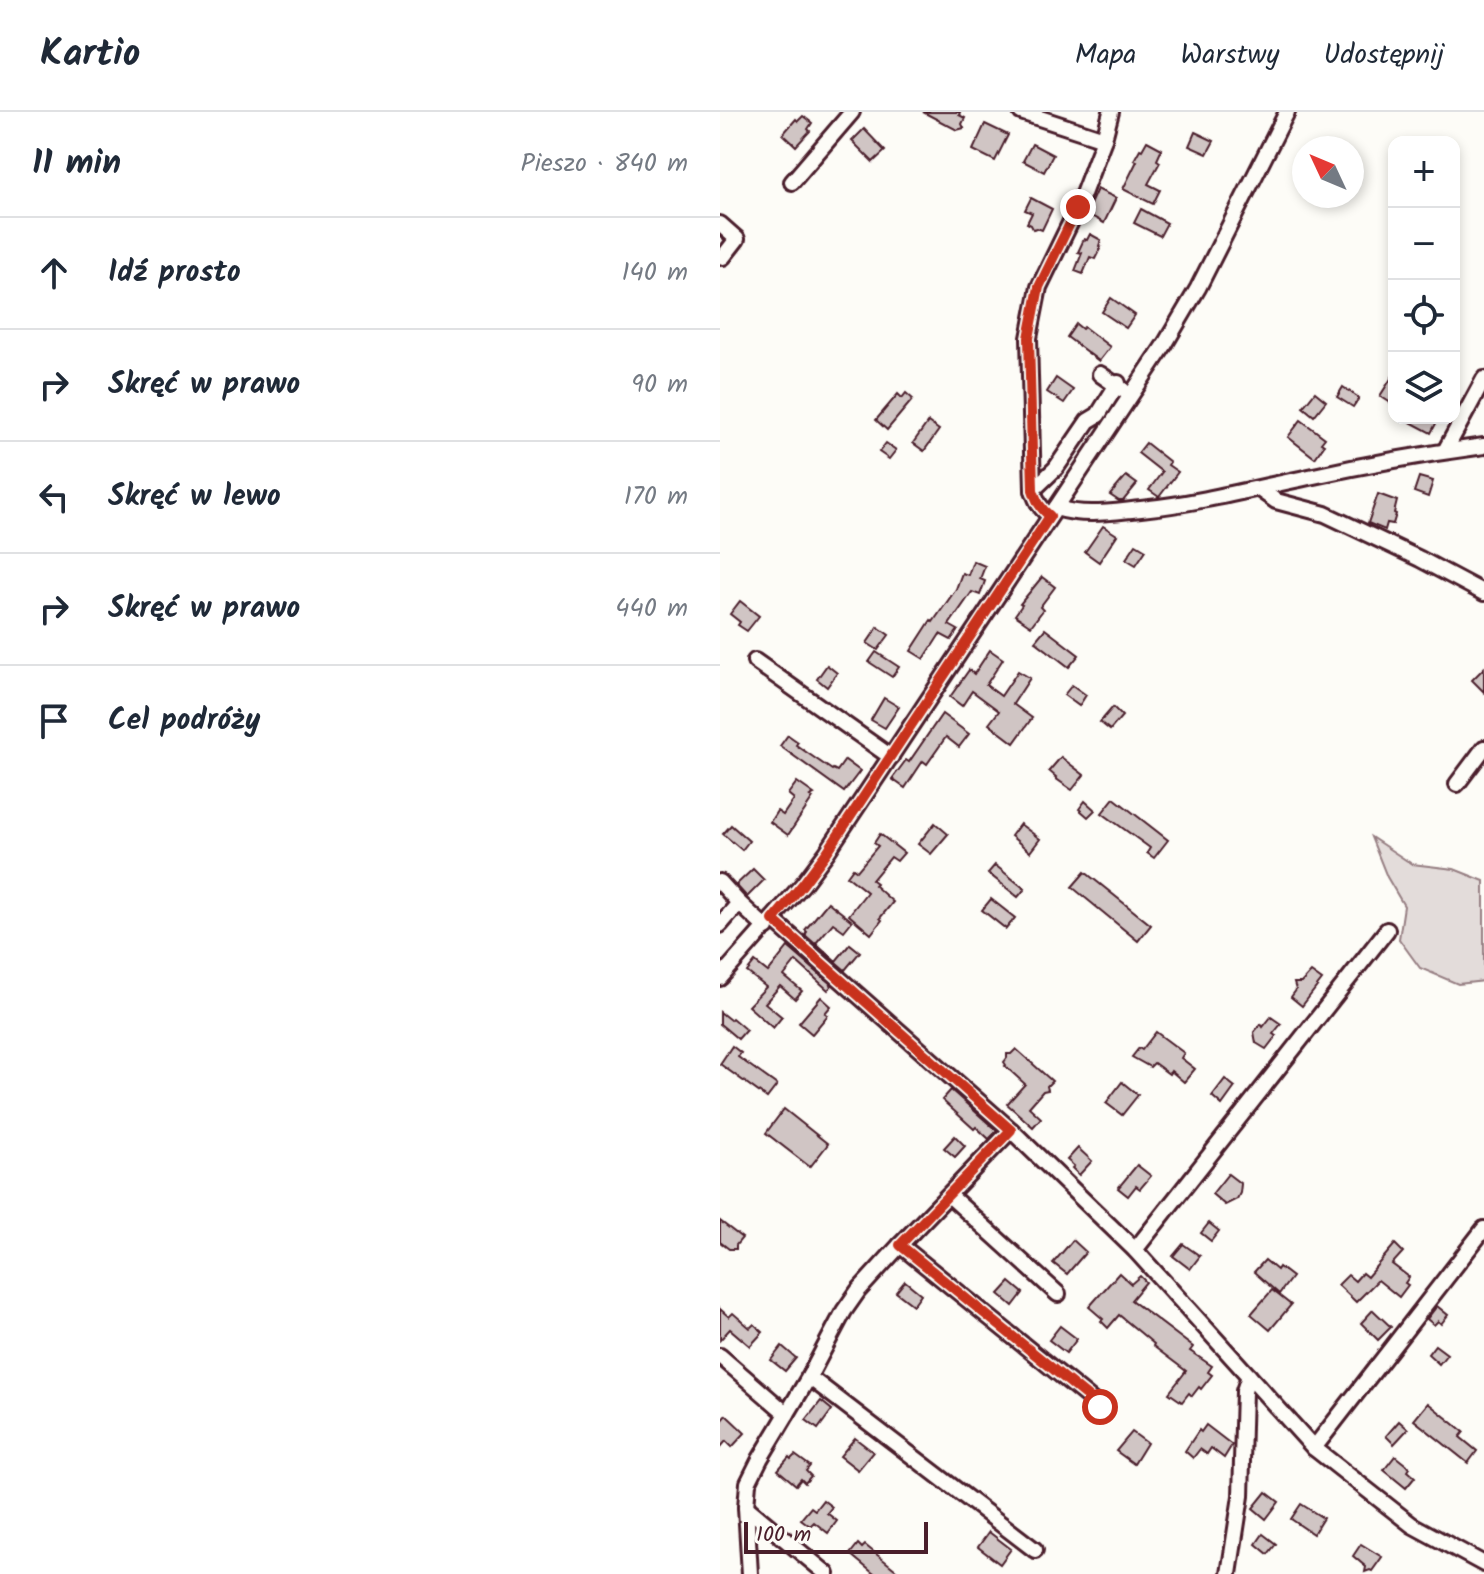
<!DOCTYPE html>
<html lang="pl">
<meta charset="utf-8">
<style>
body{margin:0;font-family:Kalam,sans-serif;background:#f2f2f3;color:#1f2937}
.controls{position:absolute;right:24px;top:24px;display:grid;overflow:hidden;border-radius:16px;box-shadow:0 4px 12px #0003}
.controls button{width:72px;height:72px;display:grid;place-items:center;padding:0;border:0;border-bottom:2px solid #e0e1e3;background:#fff;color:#1f2937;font:40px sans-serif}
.compass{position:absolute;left:572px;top:24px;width:72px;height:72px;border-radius:50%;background:#fff;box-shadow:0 4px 12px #0003;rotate:314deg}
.scale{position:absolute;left:24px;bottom:20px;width:184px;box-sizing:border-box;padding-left:8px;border:4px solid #4a1f2b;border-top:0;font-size:22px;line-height:28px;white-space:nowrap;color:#4a1f2b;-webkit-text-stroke:6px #fdfcf7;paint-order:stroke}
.stop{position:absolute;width:24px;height:24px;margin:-18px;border:6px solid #c8321e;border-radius:50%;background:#fff}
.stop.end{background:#c8321e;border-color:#fff;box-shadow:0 2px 8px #0008}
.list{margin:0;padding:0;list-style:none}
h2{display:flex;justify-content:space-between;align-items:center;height:104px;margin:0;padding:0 32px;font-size:34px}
h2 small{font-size:26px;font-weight:400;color:#747a83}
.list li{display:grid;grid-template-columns:52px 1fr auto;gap:24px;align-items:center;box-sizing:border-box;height:112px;padding:0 32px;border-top:2px solid #e0e1e3}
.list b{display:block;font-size:30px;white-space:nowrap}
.list em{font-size:26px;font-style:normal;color:#747a83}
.icon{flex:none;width:44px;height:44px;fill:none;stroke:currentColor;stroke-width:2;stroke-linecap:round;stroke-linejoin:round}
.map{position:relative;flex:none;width:764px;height:1462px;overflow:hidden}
header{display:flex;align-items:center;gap:48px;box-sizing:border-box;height:112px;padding:0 40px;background:#fff;border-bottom:2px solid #e0e1e3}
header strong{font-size:38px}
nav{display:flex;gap:44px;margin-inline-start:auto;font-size:28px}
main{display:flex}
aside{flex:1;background:#fff}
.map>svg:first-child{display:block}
.green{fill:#e3dcda;stroke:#967e82;stroke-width:2}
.building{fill:#d0c5c4;stroke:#4a1f2b;stroke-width:2}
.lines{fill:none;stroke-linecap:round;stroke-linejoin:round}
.minor-casing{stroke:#4a1f2b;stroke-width:20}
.minor{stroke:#fdfcf7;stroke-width:14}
.route{stroke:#c8321e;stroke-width:10}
</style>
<header>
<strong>Kartio</strong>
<nav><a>Mapa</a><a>Warstwy</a><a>Udostępnij</a></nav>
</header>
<main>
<aside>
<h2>11 min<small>Pieszo · 840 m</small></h2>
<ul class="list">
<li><svg class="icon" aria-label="ahead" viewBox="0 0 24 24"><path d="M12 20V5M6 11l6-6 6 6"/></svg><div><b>Idź prosto</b></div><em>140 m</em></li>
<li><svg class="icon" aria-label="right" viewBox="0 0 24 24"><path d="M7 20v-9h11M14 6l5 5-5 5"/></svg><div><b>Skręć w prawo</b></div><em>90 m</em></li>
<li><svg class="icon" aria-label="left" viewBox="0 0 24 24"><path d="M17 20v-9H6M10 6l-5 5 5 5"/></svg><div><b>Skręć w lewo</b></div><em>170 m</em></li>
<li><svg class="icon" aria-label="right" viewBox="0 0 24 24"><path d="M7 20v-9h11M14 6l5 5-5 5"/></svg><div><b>Skręć w prawo</b></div><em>440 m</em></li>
<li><svg class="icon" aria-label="arrive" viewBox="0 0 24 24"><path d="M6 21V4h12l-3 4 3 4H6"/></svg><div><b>Cel podróży</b></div></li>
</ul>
</aside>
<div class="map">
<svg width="764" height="1462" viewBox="0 0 764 1462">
<rect width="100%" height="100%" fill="#fdfcf7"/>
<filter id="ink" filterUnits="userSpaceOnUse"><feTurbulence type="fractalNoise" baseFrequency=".0125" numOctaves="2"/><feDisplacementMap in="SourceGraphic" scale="16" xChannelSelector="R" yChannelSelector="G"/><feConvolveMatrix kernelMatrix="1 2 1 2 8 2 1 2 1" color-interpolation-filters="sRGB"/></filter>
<g filter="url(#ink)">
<!-- green -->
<polygon class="green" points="651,725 692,752 734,757 764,769 764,869 738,872 700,856 679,827 684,794 667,765"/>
<!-- building -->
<g class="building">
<polygon points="203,0 240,0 239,3 245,6 242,12 244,16 237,18"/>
<polygon points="83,4 92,11 88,17 90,19 76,34 63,22 76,7 78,9"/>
<polygon points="265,12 288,23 275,49 253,38"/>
<polygon points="144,17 165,39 153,50 132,29"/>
<polygon points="475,20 494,29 487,42 469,34"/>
<polygon points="427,29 442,37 437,48 440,50 428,72 440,78 433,92 403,77 417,49 414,48 420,37 422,38"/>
<polygon points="312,32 333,43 324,60 303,49"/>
<polygon points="377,77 396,86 384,111 366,101"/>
<polygon points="311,86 332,97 322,118 317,116 313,117 311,113 307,111 312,101 305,98"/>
<polygon points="421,97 447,111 440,124 414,111"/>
<polygon points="370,122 381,128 379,134 381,135 375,147 370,145 363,162 355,159 362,141 358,140 364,127 367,128"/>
<polygon points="391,186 415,203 406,216 382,200"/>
<polygon points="356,212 362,217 364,215 390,235 379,249 347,225"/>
<polygon points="674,262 674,293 660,284"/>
<polygon points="336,266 353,278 344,291 327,280"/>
<polygon points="623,275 639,286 633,295 617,285"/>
<polygon points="595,280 606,289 594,304 583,295"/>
<polygon points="186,281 193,287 167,318 156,308 178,282 182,286"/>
<polygon points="683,306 719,306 711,321"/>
<polygon points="581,308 605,326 601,331 604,333 595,346 568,325"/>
<polygon points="208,310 219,318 204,339 193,331"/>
<polygon points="166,331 176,338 169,347 159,340"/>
<polygon points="426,331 450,350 448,353 458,360 439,385 429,378 442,360 418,341"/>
<polygon points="406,364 417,372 403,389 399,389 390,383"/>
<polygon points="699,365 713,369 708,385 694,380"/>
<polygon points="658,382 677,389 674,401 676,402 673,412 667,411 665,418 648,411"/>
<polygon points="383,414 397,423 379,450 365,440"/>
<polygon points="416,432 426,438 416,453 406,447"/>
<polygon points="253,449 265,454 260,467 265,469 260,483 252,480 229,513 238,518 231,528 220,522 204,547 191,539 211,508 213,510 236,477 242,461 248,463"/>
<polygon points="322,465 335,475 320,495 323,498 311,514 295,503 302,493 300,492"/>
<polygon points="20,489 39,504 27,519 18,513 20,510 10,502"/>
<polygon points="158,515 169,523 158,538 147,531"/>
<polygon points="325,517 359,543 349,555 315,529"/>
<polygon points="270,538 283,547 266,573 281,584 298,559 310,566 293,592 312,606 294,631 269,612 279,599 252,579 242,594 230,585 249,558 254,562"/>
<polygon points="156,540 179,555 172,565 149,550"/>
<polygon points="107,553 117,561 107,575 97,567"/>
<polygon points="764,556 764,580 752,568"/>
<polygon points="352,573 366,583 359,594 344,583"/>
<polygon points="164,586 179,595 165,616 151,608"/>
<polygon points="393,595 402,604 390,618 380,610"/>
<polygon points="222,602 249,622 239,635 226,625 207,652 203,649 185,676 172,667 186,648 189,650"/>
<polygon points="68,623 78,630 76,633 112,658 113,657 117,659 125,648 140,659 124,680 60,634"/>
<polygon points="341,645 364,663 352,678 335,666 336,665 329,659"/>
<polygon points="77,670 94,682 90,684 93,686 68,723 50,710 57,699 63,703 74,687 68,682"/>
<polygon points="394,686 448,728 434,746 427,741 430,736 382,701"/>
<polygon points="365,689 375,698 368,705 359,697"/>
<polygon points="215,711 228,722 211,742 198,732"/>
<polygon points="300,712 320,727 310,740 291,724"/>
<polygon points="11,713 29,729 22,738 3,722"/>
<polygon points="160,722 184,741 177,749 171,745 152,768 156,771 154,773 173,790 160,806 162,808 151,822 129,803 147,780 127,764 133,756 137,759 158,734 154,731"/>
<polygon points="275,753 305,777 298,785 268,761"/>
<polygon points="33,757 44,768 27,785 16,773"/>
<polygon points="365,760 431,813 418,829 352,775"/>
<polygon points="271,787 295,806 286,817 262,798"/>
<polygon points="108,790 132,809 124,819 113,811 96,831 116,849 130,832 140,840 125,858 85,823 87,820 85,818"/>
<polygon points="68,835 112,873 108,878 76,849 64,864 82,879 75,887 60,874 45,891 62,905 53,916 28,894 46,875 27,860 35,850 48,860"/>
<polygon points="591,860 602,868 582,894 571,885 576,878 574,871 581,871"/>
<polygon points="101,885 111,894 105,901 108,903 92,922 79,911"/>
<polygon points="0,900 10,908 12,906 26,918 18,927 0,912"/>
<polygon points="551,905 561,912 553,922 556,924 546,937 536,931 534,920 541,912 543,915"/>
<polygon points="436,920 464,941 461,946 475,957 464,970 451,959 449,962 434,951 430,955 412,945 419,936 422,938"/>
<polygon points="12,934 21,941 18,945 57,973 47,986 0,952"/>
<polygon points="296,937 332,969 327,974 328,978 323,979 309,995 321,1006 313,1015 287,992 305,972 285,954 286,953 284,950 287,946 287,942 291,942"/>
<polygon points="505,967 515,975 502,993 492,984"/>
<polygon points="402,970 418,983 402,1003 386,991"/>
<polygon points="231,978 277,1019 269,1027 256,1015 254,1017 222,988"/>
<polygon points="64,997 108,1032 90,1055 46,1021"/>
<polygon points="235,1024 245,1034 235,1045 224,1036"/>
<polygon points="358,1036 372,1049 359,1063 352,1056 354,1054 347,1048"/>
<polygon points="417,1053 431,1064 420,1077 416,1074 408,1084 398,1076"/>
<polygon points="508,1062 521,1072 520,1081 517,1087 505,1093 492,1082"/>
<polygon points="0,1109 22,1126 16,1133 16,1137 9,1137 0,1130"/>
<polygon points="489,1111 499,1119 491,1129 481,1121"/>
<polygon points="353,1128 366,1140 347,1162 333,1151"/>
<polygon points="463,1132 480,1144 470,1157 453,1144"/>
<polygon points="675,1132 683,1140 672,1152 689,1165 685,1171 688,1173 679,1185 658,1168 636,1190 618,1173 628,1163 635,1169 642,1161 647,1165"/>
<polygon points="545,1148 557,1158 559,1155 572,1165 559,1182 534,1160"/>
<polygon points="399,1161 411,1172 420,1164 426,1170 411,1188 473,1235 470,1239 492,1254 488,1260 492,1263 481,1277 479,1275 472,1284 469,1281 462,1290 449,1281 466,1259 433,1234 434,1232 399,1203 388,1216 381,1209 383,1207 369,1195"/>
<polygon points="185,1169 201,1182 193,1193 176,1180"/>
<polygon points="290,1170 303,1181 293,1194 279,1182"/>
<polygon points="552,1178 571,1193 550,1218 531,1202"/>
<polygon points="717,1194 728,1203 721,1212 718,1209 714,1213 707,1207"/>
<polygon points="0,1197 9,1205 13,1201 30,1216 34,1212 43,1220 30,1234 10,1217 0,1228"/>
<polygon points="653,1198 671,1215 658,1228 641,1211"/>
<polygon points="340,1214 357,1227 346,1241 329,1228"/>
<polygon points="715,1233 727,1242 719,1252 708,1242"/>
<polygon points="62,1234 76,1246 65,1259 51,1248"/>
<polygon points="101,1289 112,1298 98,1317 86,1308"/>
<polygon points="708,1291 744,1320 740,1325 757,1339 748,1351 694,1308"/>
<polygon points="6,1303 25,1321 12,1335 6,1329 0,1336 0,1310"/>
<polygon points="679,1309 688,1317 674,1332 666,1324"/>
<polygon points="486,1313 512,1333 504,1346 491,1336 487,1342 480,1337 473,1346 465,1339 479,1318 481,1320"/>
<polygon points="412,1320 427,1331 414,1352 396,1339"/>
<polygon points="135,1326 153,1340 138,1358 120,1344"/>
<polygon points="75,1343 90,1354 86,1359 91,1364 85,1371 81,1367 76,1373 58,1358 69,1345 71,1347"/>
<polygon points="675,1344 690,1356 688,1359 695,1365 686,1376 664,1358"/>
<polygon points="546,1380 559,1390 546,1407 533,1396"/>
<polygon points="103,1388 112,1395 107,1401 117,1409 108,1421 94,1410 90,1414 81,1407 91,1395 95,1398"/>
<polygon points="581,1392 603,1406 593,1422 571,1407"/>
<polygon points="269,1420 291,1437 280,1452 258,1435"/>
<polygon points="543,1422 556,1432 548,1442 536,1432"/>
<polygon points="138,1432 142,1436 145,1433 181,1462 154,1462 130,1442"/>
<polygon points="641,1432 662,1445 652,1459 650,1458 645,1460 646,1455 633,1444"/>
</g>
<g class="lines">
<!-- minor casing -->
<g class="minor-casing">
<g id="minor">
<polyline points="301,0 384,27"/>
<polyline points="72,70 132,0"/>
<polyline points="0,112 17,127 3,145"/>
<polyline points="380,262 403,278"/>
<polyline points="725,339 764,267"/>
<polyline points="539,377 556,389 605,402 700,447 764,481"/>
<polyline points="313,378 336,356 368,309 378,303 398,271"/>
<path d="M336 396C365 405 391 400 421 397 479 391 532 377 589 365 647 352 705 342 764 334"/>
<path d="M330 404C320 396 317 390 313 378L309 226 319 175 358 95 384 27 391 0"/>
<polyline points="35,549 171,645"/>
<polyline points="737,672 764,636"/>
<polyline points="0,770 19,791 46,816"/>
<polyline points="53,808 291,1018 415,1138 594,1336 692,1413 764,1452"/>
<polyline points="0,813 19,791"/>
<polyline points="0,866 83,772 107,740 445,232 478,176 567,0"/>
<polyline points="229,1083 338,1182"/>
<polyline points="180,1133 380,1295"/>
<polyline points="415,1138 667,818"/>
<polyline points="0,1244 67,1302"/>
<polyline points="89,1265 315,1438"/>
<polyline points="594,1336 764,1117"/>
<polyline points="26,1395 107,1462"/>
<polyline points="30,1462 26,1395 28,1371 40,1347 89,1265 124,1199 138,1179 180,1133 291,1018"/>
<polyline points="509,1462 521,1384 524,1279 529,1264"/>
</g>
</g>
<!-- minor -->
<use href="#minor" class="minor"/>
</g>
</g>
<g class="lines" filter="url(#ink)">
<!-- route -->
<path class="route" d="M358 95 319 175 309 226 313 378C317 390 320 396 330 404L107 740 83 772 53 808 291 1018 180 1133 380 1295"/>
</g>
</svg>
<div class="controls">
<button>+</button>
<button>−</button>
<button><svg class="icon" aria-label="locate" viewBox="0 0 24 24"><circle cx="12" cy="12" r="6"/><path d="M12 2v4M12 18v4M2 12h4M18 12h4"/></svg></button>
<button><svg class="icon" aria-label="layers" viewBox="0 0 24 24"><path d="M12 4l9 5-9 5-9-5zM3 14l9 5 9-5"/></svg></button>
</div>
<svg class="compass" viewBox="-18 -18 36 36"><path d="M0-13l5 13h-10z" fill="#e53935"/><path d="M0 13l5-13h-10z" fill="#747a83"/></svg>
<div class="scale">100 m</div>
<div class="stop" style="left:380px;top:1295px"></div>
<div class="stop end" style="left:358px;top:95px"></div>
</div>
</main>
